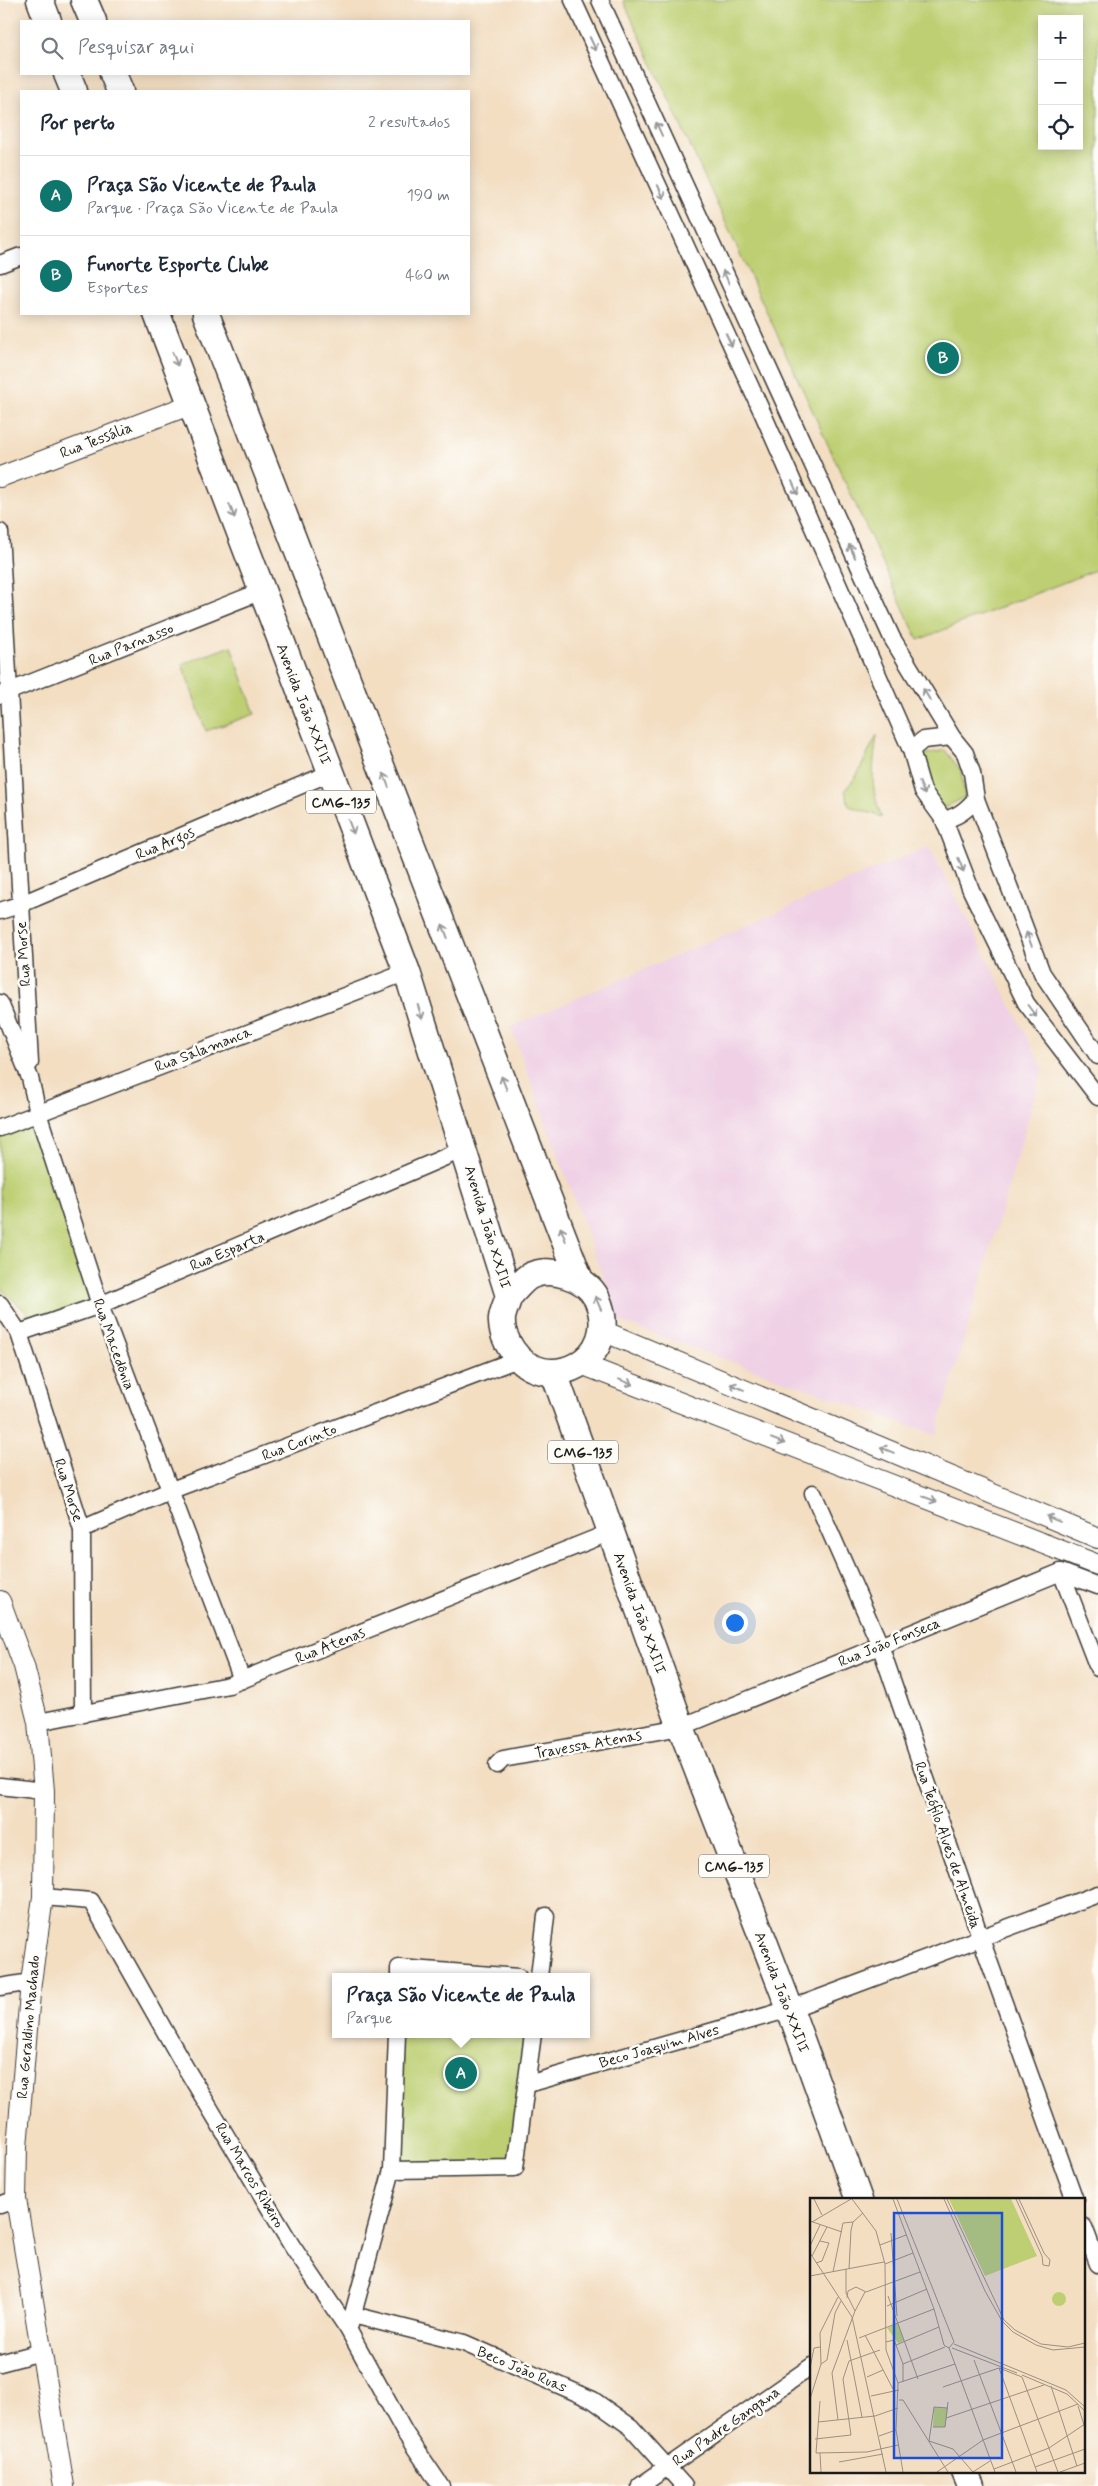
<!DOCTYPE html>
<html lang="pt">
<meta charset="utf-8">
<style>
body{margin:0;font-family:Mynerve,sans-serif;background:#f6f6f7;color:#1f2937}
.controls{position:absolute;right:15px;top:15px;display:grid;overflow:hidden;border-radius:0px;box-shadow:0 2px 12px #0003}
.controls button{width:45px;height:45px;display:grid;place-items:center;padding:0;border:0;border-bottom:1px solid #e0e1e3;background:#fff;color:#1f2937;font:25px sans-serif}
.you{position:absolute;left:734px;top:1622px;width:18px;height:18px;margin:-12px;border:4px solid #fff;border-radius:50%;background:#1a73e8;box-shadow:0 0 0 8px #1a73e833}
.badge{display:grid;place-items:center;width:32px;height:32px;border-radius:50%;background:#0f766e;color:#fff;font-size:16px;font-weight:700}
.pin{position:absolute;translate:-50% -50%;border:2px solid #fff;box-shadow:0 1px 5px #0006}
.popup{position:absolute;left:332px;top:1973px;width:258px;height:65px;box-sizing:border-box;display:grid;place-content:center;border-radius:0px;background:#fff;filter:drop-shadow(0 1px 4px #0005);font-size:16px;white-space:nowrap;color:#747a83}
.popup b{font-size:19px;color:#1f2937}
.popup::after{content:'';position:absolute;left:50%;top:100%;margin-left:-10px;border:10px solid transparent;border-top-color:#fff}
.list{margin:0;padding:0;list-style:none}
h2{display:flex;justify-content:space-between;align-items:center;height:65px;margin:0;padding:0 20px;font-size:21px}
h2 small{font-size:16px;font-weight:400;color:#747a83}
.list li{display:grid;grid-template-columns:32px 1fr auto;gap:15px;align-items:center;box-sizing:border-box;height:80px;padding:0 20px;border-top:1px solid #e0e1e3}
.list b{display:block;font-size:19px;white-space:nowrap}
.list p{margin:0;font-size:16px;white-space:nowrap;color:#747a83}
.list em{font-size:16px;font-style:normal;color:#747a83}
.icon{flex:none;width:28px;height:28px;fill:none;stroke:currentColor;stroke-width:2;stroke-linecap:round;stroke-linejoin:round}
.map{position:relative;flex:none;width:1098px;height:2486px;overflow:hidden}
.search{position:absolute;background:#fff;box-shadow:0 2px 12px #0003;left:20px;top:20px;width:450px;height:55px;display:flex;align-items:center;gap:12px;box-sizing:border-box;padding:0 18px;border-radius:0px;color:#747a83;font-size:19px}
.panel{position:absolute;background:#fff;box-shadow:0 2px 12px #0003;left:20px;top:90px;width:450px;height:225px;border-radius:0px}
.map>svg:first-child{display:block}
.built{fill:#efd0e5}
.green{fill:#bdcf72;stroke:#6c7647;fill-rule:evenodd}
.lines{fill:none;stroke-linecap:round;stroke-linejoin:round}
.minor-casing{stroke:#3c3935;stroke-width:19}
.tertiary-casing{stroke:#3c3935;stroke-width:22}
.primary-casing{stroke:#3c3935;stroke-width:29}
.minor{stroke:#fff;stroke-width:16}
.tertiary{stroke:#fff;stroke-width:20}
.primary{stroke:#fff;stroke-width:26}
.oneway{stroke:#999}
.labels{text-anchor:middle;stroke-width:5;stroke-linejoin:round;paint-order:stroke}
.shield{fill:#fdfcf7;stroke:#605f5e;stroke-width:1}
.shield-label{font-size:14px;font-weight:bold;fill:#1c1c1c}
.street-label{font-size:15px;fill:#1c1c1c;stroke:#fdfcf7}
.inset-road{fill:none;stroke:#9d9080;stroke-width:1}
.view{fill:#1d4ed8;fill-opacity:0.15;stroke:#1d4ed8;stroke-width:2.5}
.inset-edge{fill:none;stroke:#1c1c1c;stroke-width:2.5}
</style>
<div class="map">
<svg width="1098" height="2486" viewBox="0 0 1098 2486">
<rect width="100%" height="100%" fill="#fdfcf7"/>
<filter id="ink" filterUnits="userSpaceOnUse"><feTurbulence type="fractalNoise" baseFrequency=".02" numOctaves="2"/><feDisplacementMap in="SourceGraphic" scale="10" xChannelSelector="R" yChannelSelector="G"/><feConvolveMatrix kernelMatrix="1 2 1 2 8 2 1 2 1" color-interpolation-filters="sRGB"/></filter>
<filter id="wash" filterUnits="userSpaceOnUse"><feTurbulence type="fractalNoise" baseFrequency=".0096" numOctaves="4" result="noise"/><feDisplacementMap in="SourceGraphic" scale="20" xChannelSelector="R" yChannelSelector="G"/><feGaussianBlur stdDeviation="1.12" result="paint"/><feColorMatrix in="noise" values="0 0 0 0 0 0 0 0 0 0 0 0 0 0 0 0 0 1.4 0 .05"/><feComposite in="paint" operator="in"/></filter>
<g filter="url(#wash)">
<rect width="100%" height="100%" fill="#f3dec2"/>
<!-- built -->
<polygon class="built" points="929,846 1043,1068 936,1435 619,1321 511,1027"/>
<!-- green -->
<g class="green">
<path d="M623 0H1098V569L918 640ZM1042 19H1079V146H1042Z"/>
<polygon points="231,646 255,714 206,731 182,664"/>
<path d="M877 735C873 768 869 786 882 817L849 806 845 790 857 775Z"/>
<polygon points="945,750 961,771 965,797 944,808 925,787 918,756"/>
<polygon points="32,1119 93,1301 35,1320 0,1288 0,1132"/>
<polygon points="397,2034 532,2034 515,2168 392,2170"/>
</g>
</g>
<g filter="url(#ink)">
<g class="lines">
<!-- minor casing -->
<g class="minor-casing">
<g id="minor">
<polyline points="573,0 763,414 911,750 923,791 944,820 971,890 1026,1003 1098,1097"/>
<polyline points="600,0 892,638 952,737 965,753 972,773 976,799 1042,973 1098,1056"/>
<polyline points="0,264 21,256"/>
<polyline points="0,532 30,1063"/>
<polyline points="0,695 262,591"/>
<polyline points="911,750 923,740 952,737"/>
<path d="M944 820C959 816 966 810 976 799"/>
<polyline points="0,911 19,905 330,773"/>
<polyline points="0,1003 30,1078 38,1113 100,1305 242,1680"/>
<polyline points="0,1128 407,972"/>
<polyline points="0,1304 19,1333 100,1305 464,1149"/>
<polyline points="19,1333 82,1529 83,1714"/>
<polyline points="813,1493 880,1645 981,1939 1075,2200"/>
<polyline points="82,1529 169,1491 518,1359"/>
<polyline points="1061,1572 1098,1668"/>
<polyline points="38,1722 229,1685 611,1532"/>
<polyline points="497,1765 503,1759 681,1727 1061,1572 1098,1586"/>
<polyline points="0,1786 44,1791"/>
<polyline points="43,1897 91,1901 184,2065 292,2246 348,2329 405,2433 441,2486"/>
<polyline points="399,1977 399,1968 518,1977"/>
<polyline points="539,1977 546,1916"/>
<polyline points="0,1987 31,1982"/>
<polyline points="528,2084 790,2009 1098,1894"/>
<polyline points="392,2170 515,2168 533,2034"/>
<polyline points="0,2205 16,2199"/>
<polyline points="1084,2227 1098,2264"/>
<polyline points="353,2315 464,2343 593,2400 631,2427 684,2486"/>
<polyline points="350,2325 392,2170 397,2034"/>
<polyline points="0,2363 41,2352"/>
<polyline points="640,2486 812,2366"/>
</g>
</g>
<!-- tertiary casing -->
<g class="tertiary-casing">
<g id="tertiary">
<polyline points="0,477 192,404"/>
<polyline points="603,1331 1098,1538"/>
<polyline points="581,1364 1098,1565"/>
<polyline points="0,1601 24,1666 38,1722 44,1791 43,1897 31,1982 17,2147 16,2199 64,2486"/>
</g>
</g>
<!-- primary casing -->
<g class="primary-casing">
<g id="primary">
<polyline points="40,0 48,21"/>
<polyline points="84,0 93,21"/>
<polyline points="67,74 74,91"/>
<polyline points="113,74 120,91"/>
<path d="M157 314 407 972 509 1296C507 1303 503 1311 502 1318 501 1329 506 1341 512 1350 545 1399 624 1359 597 1299 587 1277 550 1265 528 1277 521 1282 515 1290 509 1296"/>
<polyline points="206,314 580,1280"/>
<polyline points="554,1373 681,1727 790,2009 859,2200"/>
<polyline points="965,2472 971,2486"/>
</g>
</g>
<!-- minor -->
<use href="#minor" class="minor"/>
<!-- tertiary -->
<use href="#tertiary" class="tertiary"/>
<!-- primary -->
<use href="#primary" class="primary"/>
</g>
<!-- one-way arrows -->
<defs><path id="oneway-shaft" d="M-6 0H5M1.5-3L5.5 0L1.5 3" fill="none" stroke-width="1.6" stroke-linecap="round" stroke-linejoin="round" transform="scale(1.25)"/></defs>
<g class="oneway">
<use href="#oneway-shaft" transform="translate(593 44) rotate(65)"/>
<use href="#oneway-shaft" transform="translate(659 129) rotate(-114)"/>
<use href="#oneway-shaft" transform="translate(661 192) rotate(65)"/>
<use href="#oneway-shaft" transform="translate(726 277) rotate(-114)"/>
<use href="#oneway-shaft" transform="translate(729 340) rotate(65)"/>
<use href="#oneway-shaft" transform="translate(175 359) rotate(69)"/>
<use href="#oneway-shaft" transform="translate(795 488) rotate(66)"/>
<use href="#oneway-shaft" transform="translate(232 511) rotate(69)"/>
<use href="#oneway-shaft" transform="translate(852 551) rotate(-115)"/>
<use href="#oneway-shaft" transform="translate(927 695) rotate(-121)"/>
<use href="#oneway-shaft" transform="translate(386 780) rotate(-111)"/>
<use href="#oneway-shaft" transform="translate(922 788) rotate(67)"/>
<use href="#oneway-shaft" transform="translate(351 827) rotate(69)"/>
<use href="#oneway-shaft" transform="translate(961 865) rotate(69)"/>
<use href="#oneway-shaft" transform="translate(445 931) rotate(-111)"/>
<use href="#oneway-shaft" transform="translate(1029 939) rotate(-111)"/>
<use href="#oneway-shaft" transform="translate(1032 1011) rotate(53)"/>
<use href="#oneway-shaft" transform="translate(420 1012) rotate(72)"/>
<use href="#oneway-shaft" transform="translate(504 1083) rotate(-111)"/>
<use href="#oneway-shaft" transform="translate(563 1234) rotate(-111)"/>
<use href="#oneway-shaft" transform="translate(598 1303) rotate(-114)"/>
<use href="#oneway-shaft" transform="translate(626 1382) rotate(21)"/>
<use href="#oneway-shaft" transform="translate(737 1387) rotate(-157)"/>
<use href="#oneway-shaft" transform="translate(778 1441) rotate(21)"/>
<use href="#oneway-shaft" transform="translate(887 1450) rotate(-157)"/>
<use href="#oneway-shaft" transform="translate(930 1499) rotate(21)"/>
<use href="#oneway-shaft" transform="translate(1053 1519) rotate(-157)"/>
</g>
</g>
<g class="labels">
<!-- shield labels -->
<g class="shield">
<rect x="306" y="790.5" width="70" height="23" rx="4"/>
<rect x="548" y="1440.5" width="70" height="23" rx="4"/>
<rect x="699" y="1854.5" width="70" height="23" rx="4"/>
</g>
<g class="shield-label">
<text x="341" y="807">CMG-135</text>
<text x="583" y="1457">CMG-135</text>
<text x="734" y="1871">CMG-135</text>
</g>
<!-- street labels -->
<g class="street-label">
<text transform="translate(96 440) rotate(-21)" y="5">Rua Tessália</text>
<text transform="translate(131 644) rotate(-22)" y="5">Rua Parnasso</text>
<text transform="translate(304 704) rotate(69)" y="5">Avenida João XXIII</text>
<text transform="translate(165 843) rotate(-23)" y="5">Rua Argos</text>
<text transform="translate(23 954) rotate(-94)" y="5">Rua Morse</text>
<text transform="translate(203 1049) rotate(-21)" y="5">Rua Salamanca</text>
<text transform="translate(488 1227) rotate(73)" y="5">Avenida João XXIII</text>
<text transform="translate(227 1251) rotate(-23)" y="5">Rua Esparta</text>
<text transform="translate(114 1344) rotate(70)" y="5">Rua Macedônia</text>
<text transform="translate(299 1442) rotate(-21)" y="5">Rua Corinto</text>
<text transform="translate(69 1490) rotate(72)" y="5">Rua Morse</text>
<text transform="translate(640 1613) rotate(70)" y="5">Avenida João XXIII</text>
<text transform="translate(889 1642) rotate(-22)" y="5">Rua João Fonseca</text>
<text transform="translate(330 1645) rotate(-22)" y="5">Rua Atenas</text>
<text transform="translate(588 1744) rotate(-10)" y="5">Travessa Atenas</text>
<text transform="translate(948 1845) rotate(71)" y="5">Rua Teófilo Alves de Almeida</text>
<text transform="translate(782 1992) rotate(69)" y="5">Avenida João XXIII</text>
<text transform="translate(28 2027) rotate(-85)" y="5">Rua Geraldino Machado</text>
<text transform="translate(659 2046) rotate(-16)" y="5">Beco Joaquim Alves</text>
<text transform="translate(250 2175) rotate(59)" y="5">Rua Marcos Ribeiro</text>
<text transform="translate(522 2369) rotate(23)" y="5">Beco João Ruas</text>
<text transform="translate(726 2426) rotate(-35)" y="5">Rua Padre Gangana</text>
</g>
</g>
<!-- overview -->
<g transform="translate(810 2198)">
<rect width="275" height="275" fill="#f3dec2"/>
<path d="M139 1H201L227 58 175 78ZM242 101a7 7 0 1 1 14 0a7 7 0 1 1-14 0ZM88 125 94 143 88 145 77 130ZM124 209 138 210 135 229H123Z" fill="#bdcf72"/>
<path class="inset-road" d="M4 1 12 17M42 1 66 33 75 66 76 152 88 185 86 232 93 274M83 1 124 111 134 147 139 150 185 274M87 1 144 144 139 150M134 1 175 93 192 123 203 134 226 147 243 152 275 149M137 1 194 122 205 132 231 146 258 149 275 145M206 1 232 58 233 67 239 68 240 62 234 55 209 1M0 23 32 34M2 24 41 1M81 35 87 118M70 47 96 37M0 48 10 27M0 55 42 119 76 274M2 58 17 29M6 65 12 63 19 45 10 43M75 66 103 55M39 71 41 32 43 24 53 15M23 74 33 25 43 24M0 78 74 64M78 98 108 181M37 100 38 93 46 89 56 94 110 74M77 108 117 91M45 113 55 94M55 137 83 191M49 140 124 111M37 142 52 219M76 144 84 142 86 147 129 129M144 146 256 192 275 209M86 147 93 166V184M142 150 207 175M164 162 206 274M11 166 17 162 25 115 31 103M93 166 135 149M0 170 4 150 10 149M189 170 227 274M212 177 257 196 275 213M57 179 73 172M88 185 145 166M241 188 267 268M133 189 189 170 212 179 248 274M61 198 89 192M0 201 11 166 10 135 28 99M89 202H93L138 274M10 203 6 255 57 254 88 247M268 208 275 230M136 220 234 187M28 222 22 175 45 113 36 95V71M8 224 65 218 88 210M123 229H135L138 204M69 238 86 232M5 241 41 237 33 181 39 163 70 152M119 243 143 251 163 274 180 263M119 243 124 209 138 210M10 255 11 274M29 264 73 256M225 269 275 251M184 271 239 250 275 226M127 274 173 242 268 206M250 274 275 265"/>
<path class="view" d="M84 15H192V260H84Z"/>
<rect width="275" height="275" class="inset-edge"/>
</g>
</svg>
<div class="controls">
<button>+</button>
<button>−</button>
<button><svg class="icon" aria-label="locate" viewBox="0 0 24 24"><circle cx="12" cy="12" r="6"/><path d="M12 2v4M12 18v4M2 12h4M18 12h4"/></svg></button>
</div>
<div class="you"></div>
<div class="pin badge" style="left:461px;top:2073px">A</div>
<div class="popup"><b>Praça São Vicente de Paula</b>Parque</div>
<div class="pin badge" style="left:943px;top:358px">B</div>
<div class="search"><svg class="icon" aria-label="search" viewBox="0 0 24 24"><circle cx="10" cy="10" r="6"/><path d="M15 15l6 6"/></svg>Pesquisar aqui</div>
<section class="panel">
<h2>Por perto<small>2 resultados</small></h2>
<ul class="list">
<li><span class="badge">A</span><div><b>Praça São Vicente de Paula</b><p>Parque · Praça São Vicente de Paula</p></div><em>190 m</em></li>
<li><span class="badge">B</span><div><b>Funorte Esporte Clube</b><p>Esportes</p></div><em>460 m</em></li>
</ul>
</section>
</div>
